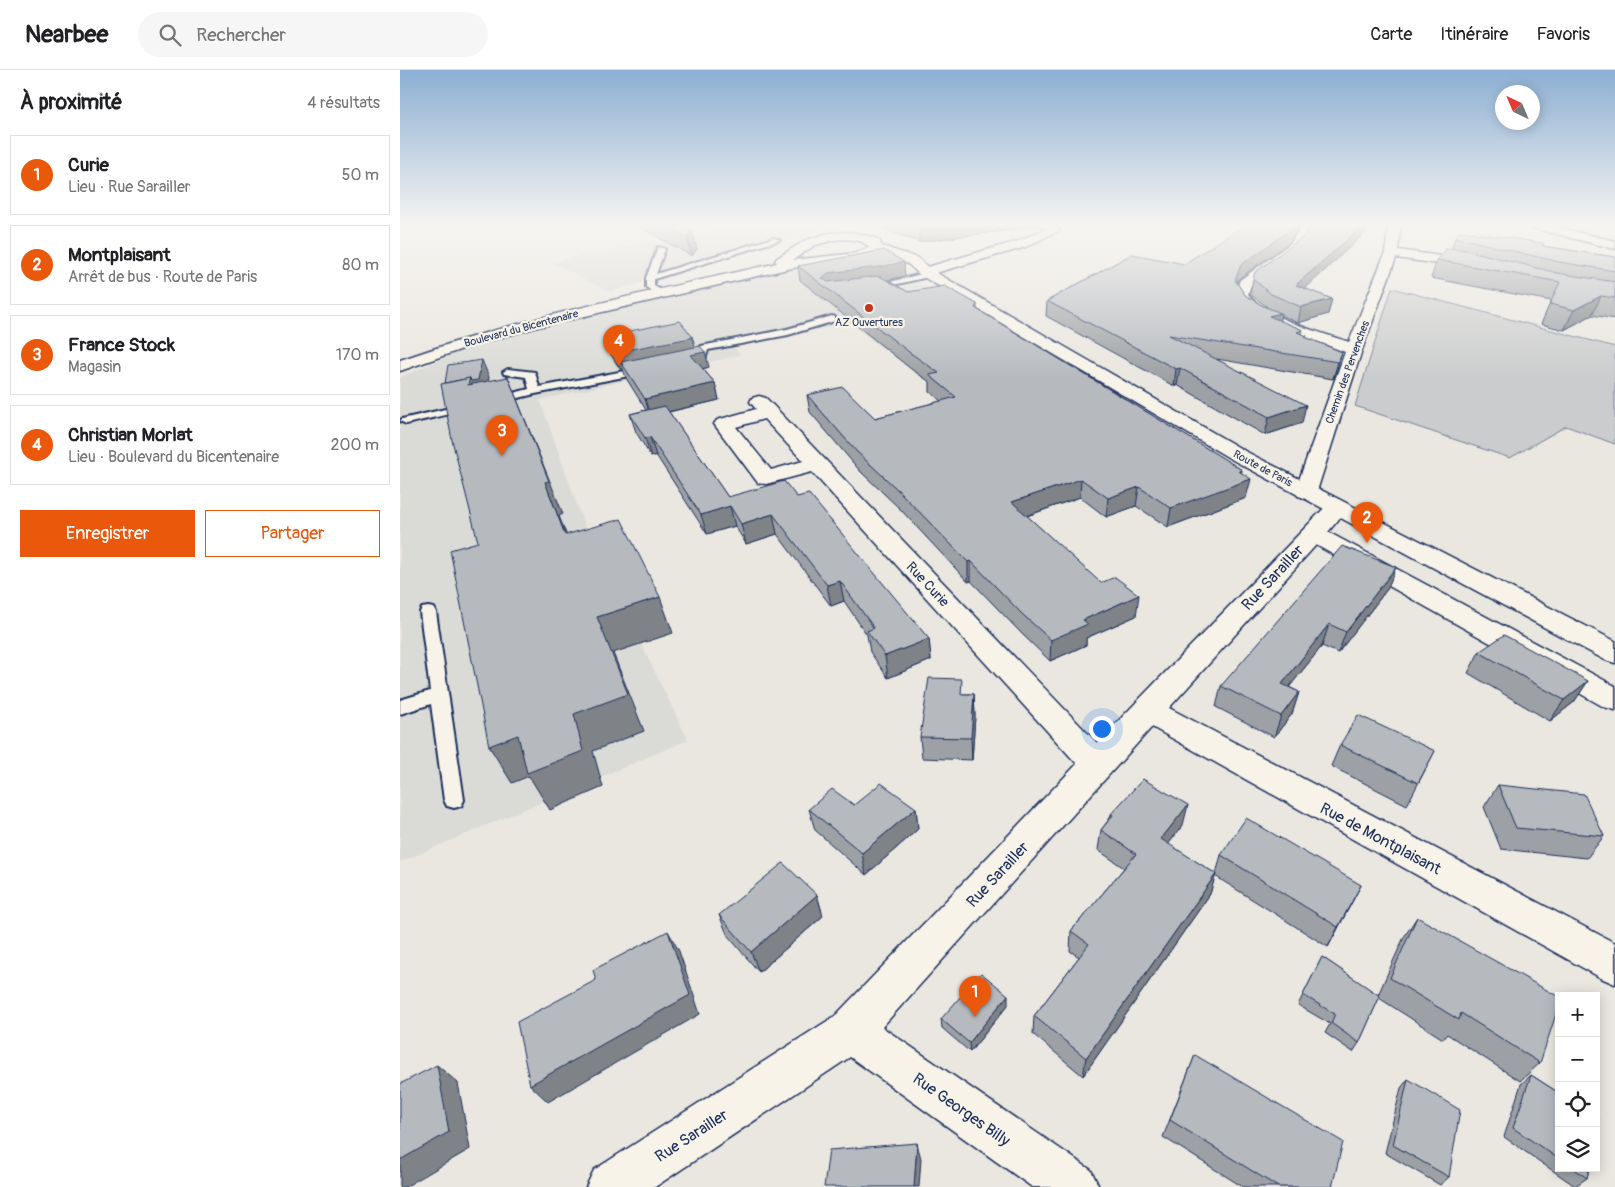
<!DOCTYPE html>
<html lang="fr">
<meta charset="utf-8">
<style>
body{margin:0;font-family:Pangolin,sans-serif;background:#f6f6f6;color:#202124}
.controls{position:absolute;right:15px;bottom:15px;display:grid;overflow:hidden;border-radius:0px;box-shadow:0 2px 12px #0003}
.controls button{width:45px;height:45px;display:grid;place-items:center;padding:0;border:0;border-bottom:1px solid #e0e0e0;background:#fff;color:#202124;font:25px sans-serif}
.compass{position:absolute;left:1095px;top:15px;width:45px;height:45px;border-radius:50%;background:#fff;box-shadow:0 2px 12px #0003;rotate:316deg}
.you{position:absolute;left:701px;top:658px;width:18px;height:18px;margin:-12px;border:4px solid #fff;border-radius:50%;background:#1a73e8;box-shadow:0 0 0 8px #1a73e833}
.badge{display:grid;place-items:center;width:32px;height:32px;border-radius:50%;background:#ea580c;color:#fff;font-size:16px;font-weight:700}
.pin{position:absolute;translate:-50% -41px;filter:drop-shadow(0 1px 2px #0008)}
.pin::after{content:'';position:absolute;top:26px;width:18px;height:15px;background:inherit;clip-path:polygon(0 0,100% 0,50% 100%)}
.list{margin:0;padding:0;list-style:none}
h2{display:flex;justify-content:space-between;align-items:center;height:65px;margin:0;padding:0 20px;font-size:21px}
h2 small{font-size:16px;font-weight:400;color:#757577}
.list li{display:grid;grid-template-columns:32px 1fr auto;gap:15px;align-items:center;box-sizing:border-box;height:80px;margin:0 10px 10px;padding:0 10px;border:1px solid #e0e0e0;border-radius:0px}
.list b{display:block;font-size:19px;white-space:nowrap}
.list p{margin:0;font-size:16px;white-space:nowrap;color:#757577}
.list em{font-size:16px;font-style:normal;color:#757577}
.actions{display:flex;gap:10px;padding:15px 20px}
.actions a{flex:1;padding:11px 0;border:1px solid #ea580c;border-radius:0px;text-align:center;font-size:18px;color:#ea580c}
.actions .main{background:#ea580c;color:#fff}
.icon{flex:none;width:28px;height:28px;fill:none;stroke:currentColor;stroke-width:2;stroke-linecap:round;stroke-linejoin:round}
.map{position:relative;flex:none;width:1215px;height:1117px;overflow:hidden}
header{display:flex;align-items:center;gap:30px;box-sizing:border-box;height:70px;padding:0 25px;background:#fff;border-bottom:1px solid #e0e0e0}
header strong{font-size:24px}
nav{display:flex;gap:28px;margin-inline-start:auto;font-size:18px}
.search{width:350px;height:45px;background:#f6f6f6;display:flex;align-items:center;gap:12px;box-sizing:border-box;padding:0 18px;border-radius:28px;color:#757577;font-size:19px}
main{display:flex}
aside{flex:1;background:#fff}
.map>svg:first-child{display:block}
.built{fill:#dadad6}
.green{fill:#cbcccd;stroke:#737e96}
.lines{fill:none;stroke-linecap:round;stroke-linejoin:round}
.service-casing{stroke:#1b2f5e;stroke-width:4}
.minor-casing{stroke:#1b2f5e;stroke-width:3}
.secondary-casing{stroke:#1b2f5e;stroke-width:3}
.primary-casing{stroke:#1b2f5e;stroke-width:3}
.service{fill:#f7f3e8;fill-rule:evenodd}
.minor{fill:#f7f3e8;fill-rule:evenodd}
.secondary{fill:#f7f3e8;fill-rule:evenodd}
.primary{fill:#f7f3e8;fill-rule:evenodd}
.wall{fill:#9da0a4;stroke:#1b2f5e}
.shaded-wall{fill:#7f8286;stroke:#1b2f5e}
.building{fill:#b6babf;stroke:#1b2f5e}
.poi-dot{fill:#c8321e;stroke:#f7f3e8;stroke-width:2}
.labels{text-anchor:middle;stroke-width:4.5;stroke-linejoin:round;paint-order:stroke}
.far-poi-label{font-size:11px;fill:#1b2f5e;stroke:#f7f3e8}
.far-street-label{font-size:11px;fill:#1b2f5e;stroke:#f7f3e8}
.street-label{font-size:14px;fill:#1b2f5e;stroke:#f7f3e8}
.near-street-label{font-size:16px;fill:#1b2f5e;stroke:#f7f3e8}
</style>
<header>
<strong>Nearbee</strong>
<div class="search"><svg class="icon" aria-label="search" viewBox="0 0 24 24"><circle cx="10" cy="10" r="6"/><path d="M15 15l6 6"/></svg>Rechercher</div>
<nav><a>Carte</a><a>Itinéraire</a><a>Favoris</a></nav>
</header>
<main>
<aside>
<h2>À proximité<small>4 résultats</small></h2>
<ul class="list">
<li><span class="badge">1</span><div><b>Curie</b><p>Lieu · Rue Sarailler</p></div><em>50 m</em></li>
<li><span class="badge">2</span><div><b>Montplaisant</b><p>Arrêt de bus · Route de Paris</p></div><em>80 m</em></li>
<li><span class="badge">3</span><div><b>France Stock</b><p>Magasin</p></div><em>170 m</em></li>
<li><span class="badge">4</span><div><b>Christian Morlat</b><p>Lieu · Boulevard du Bicentenaire</p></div><em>200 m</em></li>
</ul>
<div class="actions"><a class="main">Enregistrer</a><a>Partager</a></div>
</aside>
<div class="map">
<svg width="1215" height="1117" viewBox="0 0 1215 1117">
<rect width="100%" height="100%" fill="#eae7e0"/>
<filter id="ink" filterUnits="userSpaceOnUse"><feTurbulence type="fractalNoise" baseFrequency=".02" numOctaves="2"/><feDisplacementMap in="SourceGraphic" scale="10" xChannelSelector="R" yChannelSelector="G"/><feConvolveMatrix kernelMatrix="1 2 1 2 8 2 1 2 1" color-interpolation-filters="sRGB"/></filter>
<g filter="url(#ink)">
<!-- built -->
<g class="built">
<polygon points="348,153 403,153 420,161 210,222 151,192"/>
<polygon points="481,191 590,255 484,280 451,253 334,277 340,285 140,330 187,463 288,670 0,792 0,308 50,285 160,253 389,198"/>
</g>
<!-- green -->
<polygon class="green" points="992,218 1215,277 1215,374 1166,356 1110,388 955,336"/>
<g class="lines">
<!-- service casing -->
<g class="service-casing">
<g id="service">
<polygon points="373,168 380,170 254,209 254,216 263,221 263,225 257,225 246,217 246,208 258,177 265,179 256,204"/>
<polygon points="529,202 533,204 532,206 489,216 495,220 495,224 489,224 478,215"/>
<polygon points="432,246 435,247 435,251 388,265 308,280 305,290 289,293 284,290 285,288 297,286 301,276 387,259"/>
<polygon points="246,297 250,298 251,300 250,302 135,324 94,334 89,331 90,329 129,319 126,307 104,304 103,302 108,299 135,302 139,317"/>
<polygon points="67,334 71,335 73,337 71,339 6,354 0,351 2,349"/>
<polygon points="28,537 34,538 36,542 64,730 61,736 54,738 47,736 44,730 31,634 0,644 0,630 30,621 20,542 22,538"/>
</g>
</g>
<!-- minor casing -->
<g class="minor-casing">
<g id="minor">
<polygon points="637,153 651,153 660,160 626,177 525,206 518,202 520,199 618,171 645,159"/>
<path d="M903 153H915L900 178 851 215 848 224C865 248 920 262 949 272L985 183 989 153H1001L998 180 1075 191 1082 195 1075 199 996 188 962 280 917 421 914 426 906 428 898 426 895 421 945 282 861 250 844 239 834 224 840 210 891 173Z"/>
<polygon points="1118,153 1139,153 1215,171 1215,179 1120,155"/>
<path d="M359 326 366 328 697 673 929 433 937 431 945 433 948 438 928 462 1215 616V640L1204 637 916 475 769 638 1215 873V914L1201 908 752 657 482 957 691 1100 699 1117H632L450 987 255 1117H186L194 1100 435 946 677 694 412 402 366 414 358 413 314 354 317 350 356 339 350 332 352 328ZM364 349 403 391 371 400 336 357Z"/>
</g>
</g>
<!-- secondary casing -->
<g class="secondary-casing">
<polygon id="secondary" points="476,174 518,188 530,199 845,381 1215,571 1215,593 1205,590 831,389 520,205 508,194 472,181 470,178 472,175"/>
</g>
<!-- primary casing -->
<g class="primary-casing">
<path id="primary" d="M450 162 473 167 480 171 482 178 471 187 456 191 392 198 138 257 71 276 0 301V290C123 247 250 222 377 193L375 191 377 188 406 170 429 163ZM439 169 458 170 470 177 456 183 393 190 415 175Z"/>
</g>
<!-- service -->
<use href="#service" class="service"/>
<!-- minor -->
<use href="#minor" class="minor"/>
<!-- secondary -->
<use href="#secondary" class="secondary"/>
<!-- primary -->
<use href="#primary" class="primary"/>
</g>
<!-- wall -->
<g class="wall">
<polygon points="232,153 285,153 297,179 292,186"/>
<polygon points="468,153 638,153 638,156 519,172"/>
<polygon points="1055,167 1142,176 1215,187 1215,249 1192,245 1164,260 1141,254 1151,231 1031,208 1037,190 1052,178"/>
<polygon points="890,172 838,209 837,213 845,225 863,236 867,237 850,224 853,209 905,219 932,229 928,244 898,253 881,245 879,251 903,260 902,264 907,268 942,282 933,309 817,289 902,353 865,365 777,315 774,316 646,246 647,231 784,194"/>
<polygon points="398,196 505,206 487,210 508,222 577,234 577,239 842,400 841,403 846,428 768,457 736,436 706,447 680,427 627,446 736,546 686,568 686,575 650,591 622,564 571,511 568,512 500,439 460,401 410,342 407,325 475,348 541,331 530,322 530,312 511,299 400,210"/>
<polygon points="205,266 295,277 309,297 303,299 315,313 319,330 269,342 328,427 397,427 529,569 531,590 488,608 470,582 467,565 444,531 431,536 377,464 346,474 335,456 307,464 256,385 251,387 236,362 230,344 246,340 226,308 223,299 220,299 210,283"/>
<polygon points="988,518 938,583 922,576 889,617 899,622 892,644 874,667 816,637 821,616"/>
<polygon points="1079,582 1188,611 1174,632 1150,651 1068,603"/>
<polygon points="562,624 574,624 575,646 572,690 522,688 520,667"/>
<polygon points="940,675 1035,681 1007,735 931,696"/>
<polygon points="1098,715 1204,766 1187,788 1101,779 1084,737"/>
<polygon points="516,738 518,759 466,805 415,760 409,739"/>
<polygon points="711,744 783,755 768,774 816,804 821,785 961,815 928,877 815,806 810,824 683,1006 633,964 634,946 679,887 670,881 671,861 724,798 698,780 701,760 710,748"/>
<polygon points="417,825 423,846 359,902 328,866 319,845"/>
<polygon points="1017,847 1140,993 1120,1011 1047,964 1043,969 979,928 959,973 953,982 925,963 930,954 898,935 922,887 978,925 1004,867"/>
<polygon points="608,935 570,982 542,958 541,949"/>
<polygon points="795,985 932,1117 843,1117 763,1067"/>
<polygon points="1131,1005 1159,1023 1159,1098 1189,1098 1187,1108 1175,1116 1104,1067 1121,1014"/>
<polygon points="1008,1009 1049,1107 1040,1115 985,1083 1001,1018"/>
</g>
<!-- shaded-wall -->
<g class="shaded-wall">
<polygon points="566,153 638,153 638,156 519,172 519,159"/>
<polygon points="896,153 901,153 890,172 838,209 832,225 835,210 841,195"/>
<polygon points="966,153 976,153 893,230 896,215"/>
<polygon points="292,160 297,179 292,186 287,167"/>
<polygon points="504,192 505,206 482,211 430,217 422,208 428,203"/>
<polygon points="1201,226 1192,245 1164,260 1174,240"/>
<polygon points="932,229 928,244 898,253 901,237"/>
<polygon points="881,243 878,258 869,246"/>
<polygon points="292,266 297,282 305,282 309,297 295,301 221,292 223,299 220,299 215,282"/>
<polygon points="942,282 937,299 933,309 938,292"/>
<polygon points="82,290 89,307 85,327 53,335"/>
<polygon points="780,298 777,315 774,316 776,299"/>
<polygon points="108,307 163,444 159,446 180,499 165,465 145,412"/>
<polygon points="315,313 319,330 250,346 245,329"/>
<polygon points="906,335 902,353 865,365 869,347"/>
<polygon points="250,367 256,385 251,387 245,368"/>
<polygon points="842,400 839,413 851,409 846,428 768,457 771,438"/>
<polygon points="681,409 680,427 612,451 612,432"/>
<polygon points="739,417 736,436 706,447 708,428"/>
<polygon points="330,436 335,456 307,464 301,445"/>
<polygon points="373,444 377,464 346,474 341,454"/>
<polygon points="571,491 571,511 568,512 568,492"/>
<polygon points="996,497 988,518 938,583 946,562"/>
<polygon points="440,511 444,531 431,536 427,515"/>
<polygon points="739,525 736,546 686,568 686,575 650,591 651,570 683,550"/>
<polygon points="260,527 273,563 213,583 244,661 193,681 203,717 150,740 129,706 112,713 89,676 197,547"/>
<polygon points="929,554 922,576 875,635 882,614"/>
<polygon points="529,569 531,590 488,608 485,586"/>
<polygon points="1188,611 1174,632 1150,651 1164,630"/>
<polygon points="899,622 892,644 874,667 881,646"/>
<polygon points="574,624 575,646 572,690 571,668"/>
<polygon points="788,735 783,755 757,789 761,769"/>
<polygon points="516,738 518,759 466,805 462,783"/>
<polygon points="816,804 810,824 683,1006 686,988"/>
<polygon points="961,815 950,836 928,877 938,857"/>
<polygon points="417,825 423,846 359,902 351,882"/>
<polygon points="268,861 279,881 300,944 148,1032 130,1015"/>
<polygon points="608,925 608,935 570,982 569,973"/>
<polygon points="37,995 58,1013 70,1079 5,1117 0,1117 0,1090"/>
<polygon points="517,1073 521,1089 519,1117 514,1117"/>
</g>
<!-- building -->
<g class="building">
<polygon points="260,153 285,153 292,160 287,167"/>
<polygon points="502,153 566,153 519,159"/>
<polygon points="848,153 896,153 892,159 841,195 835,210 845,225 863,236 881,243 869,246 903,260 897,262 907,266 905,267 942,282 938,292 769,265 906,335 869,347 780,298 776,299 647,231 732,184 784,194"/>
<polygon points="911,153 966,153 896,215 932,229 901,237 871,224 853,209 855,202 904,166"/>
<polygon points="1061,161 1144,173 1142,176 1215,187 1215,201 1159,192 1055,167"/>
<polygon points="1047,178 1066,180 1157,203 1215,212 1215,228 1201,226 1174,240 1150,234 1160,212 1037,190"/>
<polygon points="484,180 504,192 480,197 428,203 422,208 428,212 479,206 508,222 545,216 577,234 575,238 821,387 842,400 839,401 851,409 771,438 739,417 708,428 681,409 612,432 701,513 715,507 739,525 683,550 688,554 651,570 622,544 571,491 568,492 498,420 457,382 407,325 443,317 475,348 556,327 529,305 539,303 509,282 398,196"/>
<polygon points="280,251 292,266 291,268 215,282 205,266"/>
<polygon points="300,276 305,282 291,285 315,313 245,329 221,292"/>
<polygon points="82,290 78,310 71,311 70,308 45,313 48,295"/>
<polygon points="108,307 149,411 145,412 165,465 221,449 260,527 197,547 228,624 174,644 183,681 127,703 118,665 89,676 50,480 78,472 52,370 41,314 70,308 68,315"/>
<polygon points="265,336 328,427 384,411 397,427 409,424 529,569 485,586 467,561 474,558 440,511 427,515 373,444 341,454 330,436 301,445 250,367 245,368 230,344"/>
<polygon points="942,476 996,497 946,562 929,554 882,614 899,622 881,646 821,616"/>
<polygon points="1104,565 1188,611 1164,630 1079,582"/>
<polygon points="529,608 562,609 561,624 574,624 571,668 520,667"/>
<polygon points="958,645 1035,681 1018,713 940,675"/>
<polygon points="743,709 788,735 761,769 816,804 686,988 634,946 689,874 671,861 736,784 701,760 713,745 711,744"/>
<polygon points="481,713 516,738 462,783 409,739 432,719 454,735"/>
<polygon points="1098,715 1184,724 1204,766 1116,758"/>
<polygon points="846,748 961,815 938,857 821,785"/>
<polygon points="383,793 417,825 351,882 319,845"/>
<polygon points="1017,847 1159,927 1159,935 1140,993 1061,943 1059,950 990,908"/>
<polygon points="268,861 290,925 130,1015 117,952 196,910 193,900"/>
<polygon points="922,887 980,926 959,973 931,953 935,944 903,925"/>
<polygon points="581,903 608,925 569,973 541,949"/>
<polygon points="795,985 943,1072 932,1117 878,1117 770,1050"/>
<polygon points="37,995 49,1062 0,1090 0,1014"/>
<polygon points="1131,1005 1159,1023 1159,1089 1113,1058"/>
<polygon points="1008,1009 1060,1040 1049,1107 993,1075"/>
<polygon points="1196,1047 1199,1049 1196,1062"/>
<polygon points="517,1073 514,1117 424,1117 429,1080"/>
<polygon points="1173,1098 1189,1098 1187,1108"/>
</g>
</g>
<!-- sky -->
<linearGradient id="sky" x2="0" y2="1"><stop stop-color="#8cafd3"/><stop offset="0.5" stop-color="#f6f4f1"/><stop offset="1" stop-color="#f6f4f1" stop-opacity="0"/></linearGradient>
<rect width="1215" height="309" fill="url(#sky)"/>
<!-- markers -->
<circle class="poi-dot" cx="469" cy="238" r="5"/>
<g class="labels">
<!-- far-poi labels -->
<g class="far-poi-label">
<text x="469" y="256">AZ Ouvertures</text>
</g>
<!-- far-street labels -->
<g class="far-street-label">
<text transform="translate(121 258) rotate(-15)" y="4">Boulevard du Bicentenaire</text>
<text transform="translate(947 302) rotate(-70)" y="4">Chemin des Pervenches</text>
<text transform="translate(863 398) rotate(28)" y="4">Route de Paris</text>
</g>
<!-- street labels -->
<g class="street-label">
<text transform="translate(528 514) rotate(47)" y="5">Rue Curie</text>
</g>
<!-- near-street labels -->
<g class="near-street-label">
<text transform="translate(872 507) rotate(-47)" y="6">Rue Sarailler</text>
<text transform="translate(981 768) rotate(28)" y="6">Rue de Montplaisant</text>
<text transform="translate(597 804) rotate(-47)" y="6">Rue Sarailler</text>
<text transform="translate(562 1039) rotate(35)" y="6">Rue Georges Billy</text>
<text transform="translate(291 1065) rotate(-33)" y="6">Rue Sarailler</text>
</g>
</g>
</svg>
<div class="controls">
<button>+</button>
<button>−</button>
<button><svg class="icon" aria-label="locate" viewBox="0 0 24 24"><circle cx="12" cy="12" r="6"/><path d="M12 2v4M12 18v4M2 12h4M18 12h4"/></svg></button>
<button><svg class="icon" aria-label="layers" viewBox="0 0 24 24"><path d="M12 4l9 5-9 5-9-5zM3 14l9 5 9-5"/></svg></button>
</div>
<svg class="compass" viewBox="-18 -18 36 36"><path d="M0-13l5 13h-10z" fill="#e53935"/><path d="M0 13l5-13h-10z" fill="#757577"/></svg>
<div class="you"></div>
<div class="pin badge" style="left:575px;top:947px">1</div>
<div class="pin badge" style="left:967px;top:473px">2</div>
<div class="pin badge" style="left:102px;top:386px">3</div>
<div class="pin badge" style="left:219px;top:296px">4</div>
</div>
</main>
